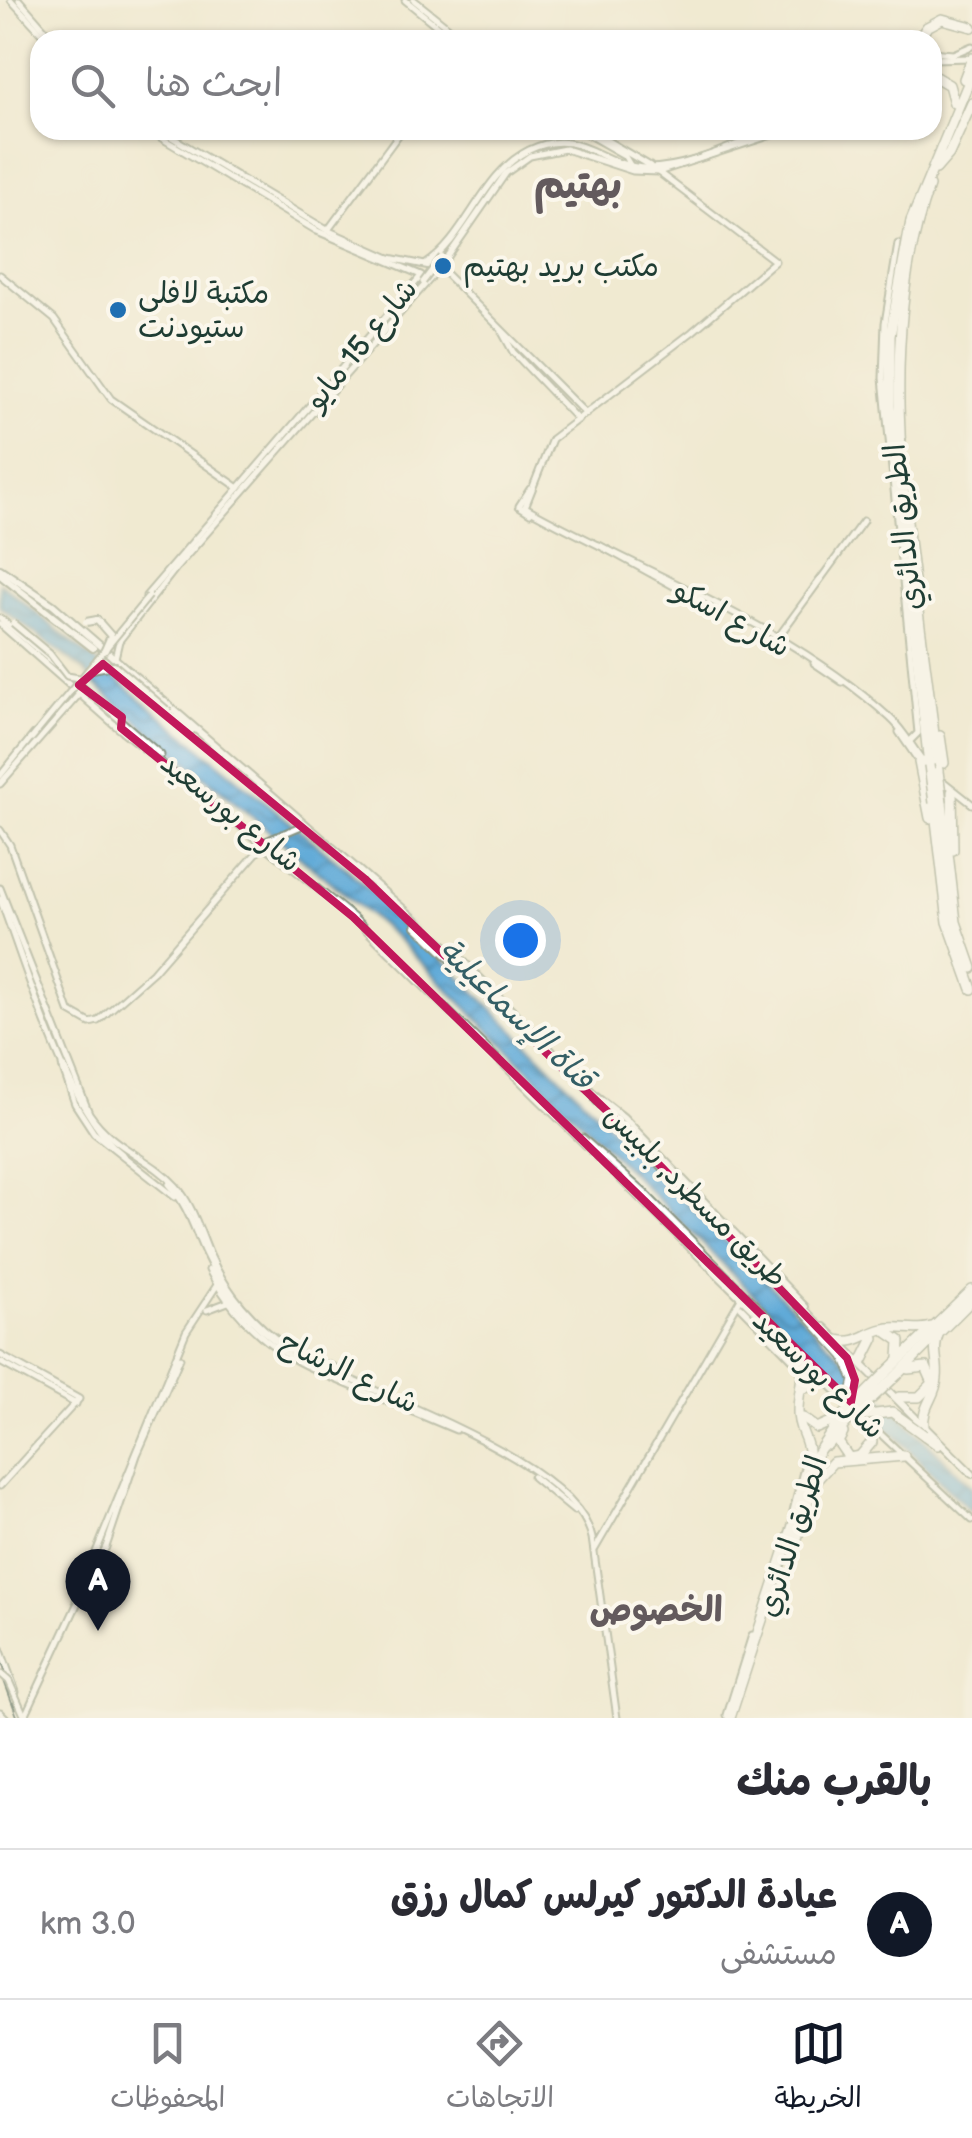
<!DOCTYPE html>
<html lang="ar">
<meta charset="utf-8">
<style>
body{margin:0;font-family:"Balsamiq Sans","Playpen Sans Arabic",sans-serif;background:#f2f2f3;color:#2b2b33;direction:rtl}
.you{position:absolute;left:520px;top:940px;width:35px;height:35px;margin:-25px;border:8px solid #fff;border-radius:50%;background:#1a73e8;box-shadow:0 0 0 15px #1a73e833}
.badge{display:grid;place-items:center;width:65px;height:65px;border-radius:50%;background:#111827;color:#fff;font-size:32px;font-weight:700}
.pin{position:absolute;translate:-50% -82px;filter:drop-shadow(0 2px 5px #0008)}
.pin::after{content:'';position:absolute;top:52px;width:35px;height:30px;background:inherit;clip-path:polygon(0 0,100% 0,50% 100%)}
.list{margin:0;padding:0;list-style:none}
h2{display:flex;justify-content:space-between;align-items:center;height:130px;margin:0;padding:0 40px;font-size:42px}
h2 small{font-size:32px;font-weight:400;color:#7c7c81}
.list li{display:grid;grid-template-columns:65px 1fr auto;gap:30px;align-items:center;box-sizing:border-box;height:150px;padding:0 40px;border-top:2px solid #e1e1e2}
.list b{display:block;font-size:38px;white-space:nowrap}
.list p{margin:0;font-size:32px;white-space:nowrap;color:#7c7c81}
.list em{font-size:32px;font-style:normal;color:#7c7c81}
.icon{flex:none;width:55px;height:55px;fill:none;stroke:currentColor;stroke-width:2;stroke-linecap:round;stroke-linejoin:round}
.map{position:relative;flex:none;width:972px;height:1718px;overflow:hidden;direction:ltr}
.search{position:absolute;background:#fff;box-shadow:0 2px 8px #0004;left:30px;right:30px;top:30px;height:110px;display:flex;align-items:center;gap:25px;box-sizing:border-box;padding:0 35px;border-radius:30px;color:#7c7c81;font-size:38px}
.sheet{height:280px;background:#fff}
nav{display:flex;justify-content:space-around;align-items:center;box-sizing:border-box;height:140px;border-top:2px solid #e1e1e2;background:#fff;font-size:28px;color:#7c7c81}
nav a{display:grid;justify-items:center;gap:5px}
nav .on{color:#111827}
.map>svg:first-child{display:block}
.water{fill:url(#water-waves);stroke:#407486;stroke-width:2.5}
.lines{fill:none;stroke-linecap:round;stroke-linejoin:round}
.secondary-casing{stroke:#889482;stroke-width:9}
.primary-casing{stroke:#889482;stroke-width:10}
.highway-casing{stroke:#889482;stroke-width:12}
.secondary{stroke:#fff;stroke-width:5}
.primary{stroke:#fff;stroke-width:6}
.highway{stroke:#fff;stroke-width:9}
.rail-casing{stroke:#1f3d34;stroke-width:6}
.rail{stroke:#fbf7ec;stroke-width:2.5;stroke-dasharray:8;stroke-linecap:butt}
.secondary-bridge-casing{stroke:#889482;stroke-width:9;stroke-linecap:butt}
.primary-bridge-casing{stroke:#889482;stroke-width:10;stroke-linecap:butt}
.highway-bridge-casing{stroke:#889482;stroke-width:12;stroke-linecap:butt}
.secondary-bridge{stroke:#fff;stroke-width:5}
.primary-bridge{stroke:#fff;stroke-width:6}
.highway-bridge{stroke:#fff;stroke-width:9}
.marked{fill:none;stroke:#c2185b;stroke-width:8;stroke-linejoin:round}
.poi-dot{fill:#1f6fb2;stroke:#fbf7ec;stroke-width:4}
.labels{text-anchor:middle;stroke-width:8;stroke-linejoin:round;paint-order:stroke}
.poi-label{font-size:30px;fill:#1f3d34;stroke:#fbf7ec;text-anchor:start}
.street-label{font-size:30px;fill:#1f3d34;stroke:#fbf7ec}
.water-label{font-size:32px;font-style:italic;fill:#335e65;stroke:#fbf7ec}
.quarter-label{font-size:35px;font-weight:bold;fill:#635a5d;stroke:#fbf7ec}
.district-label{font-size:40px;font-weight:bold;fill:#635a5d;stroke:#fbf7ec}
</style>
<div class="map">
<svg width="972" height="1718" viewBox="0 0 972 1718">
<defs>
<pattern id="water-waves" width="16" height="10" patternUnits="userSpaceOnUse" patternTransform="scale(2.5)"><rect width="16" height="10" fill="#61aad8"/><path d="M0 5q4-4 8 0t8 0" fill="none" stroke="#4f8cb0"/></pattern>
</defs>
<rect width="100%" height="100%" fill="#fbf7ec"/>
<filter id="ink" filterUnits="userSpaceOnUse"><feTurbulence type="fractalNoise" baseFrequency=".01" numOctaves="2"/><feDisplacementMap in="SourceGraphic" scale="20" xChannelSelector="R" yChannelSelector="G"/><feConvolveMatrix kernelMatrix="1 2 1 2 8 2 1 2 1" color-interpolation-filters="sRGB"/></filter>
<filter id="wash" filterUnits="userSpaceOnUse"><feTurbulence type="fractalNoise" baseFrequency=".0048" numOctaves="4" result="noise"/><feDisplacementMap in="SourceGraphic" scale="40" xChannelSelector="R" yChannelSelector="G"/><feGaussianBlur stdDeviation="2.25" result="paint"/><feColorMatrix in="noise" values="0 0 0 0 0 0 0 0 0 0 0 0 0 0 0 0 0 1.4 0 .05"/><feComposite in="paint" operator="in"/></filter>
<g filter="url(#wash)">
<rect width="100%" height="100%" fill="#f0ead1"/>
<!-- water -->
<polygon class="water" points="0,583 348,870 417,934 972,1487 972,1513 396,937 95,685 85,671 0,607"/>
</g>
<g filter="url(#ink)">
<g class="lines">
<!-- secondary casing -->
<g class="secondary-casing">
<g id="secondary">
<polyline points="11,0 48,40"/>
<polyline points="19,0 54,40"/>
<polyline points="405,0 454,40"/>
<polyline points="414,0 464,40"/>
<polyline points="932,52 953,54 972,46"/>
<polyline points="932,59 972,58"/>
<polyline points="148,130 317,231 421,275"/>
<polyline points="160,130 327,230 390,258 440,268 586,414"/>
<polyline points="580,130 624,155 630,165"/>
<polyline points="589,130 650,166"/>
<path d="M658 172 775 261 692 332 552 439 525 507C647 575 786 623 890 718 906 732 914 752 928 767"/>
<polyline points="328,230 402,130"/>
<polyline points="898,244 885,323 883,378 918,733 908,743"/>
<path d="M426 264C467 238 482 173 529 150 581 125 601 168 647 168 689 168 735 144 773 130"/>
<polyline points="440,268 506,173 530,156 565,149 633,171 658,172 787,130"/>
<polyline points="0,275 54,319 111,399 239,488"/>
<polyline points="502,332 513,352 578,420"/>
<polyline points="530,513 519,506 530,489"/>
<polyline points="599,545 699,600"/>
<polyline points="146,596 421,276"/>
<polyline points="0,618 55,664"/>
<polyline points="0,624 117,727 353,917 850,1405"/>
<polyline points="776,640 863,521"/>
<polyline points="115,658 119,641 176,568 437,271"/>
<polyline points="814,663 842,682"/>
<polyline points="75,681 161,755"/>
<polyline points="899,732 918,760"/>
<polyline points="0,776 34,734"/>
<polyline points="939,778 972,804"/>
<polyline points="0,784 81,692"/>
<polyline points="0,830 10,845 69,1011 90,1023 98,1021 153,972 260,849"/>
<polyline points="266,841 299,827"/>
<path d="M0 888 89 1113C114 1150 150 1157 176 1186 193 1205 200 1232 210 1255 226 1292 254 1324 287 1347 354 1391 574 1455 592 1538L617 1718"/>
<path d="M0 899C26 967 68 1113 122 1154"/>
<polyline points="62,1066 75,1104 94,1133 175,1197"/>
<polyline points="583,1138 645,1193 839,1389"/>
<path d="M169 1184C187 1204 194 1229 205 1253 231 1311 275 1349 333 1374"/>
<path d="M209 1270C233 1315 269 1350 316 1370"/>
<polyline points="741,1307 799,1366"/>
<polyline points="207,1310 228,1302"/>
<polyline points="0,1355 79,1399 0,1486"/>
<polyline points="0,1362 76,1404"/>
<polyline points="326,1364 348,1373"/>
<polyline points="330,1377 456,1430"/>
<polyline points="872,1426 972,1520"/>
<polyline points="533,1477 574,1511"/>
<polyline points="793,1511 805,1463"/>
<polyline points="595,1549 741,1298"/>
<polyline points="79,1600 106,1547 137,1455 180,1358"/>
<polyline points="76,1601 186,1332 217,1285"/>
<polyline points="0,1648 16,1692"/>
<polyline points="0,1712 6,1718"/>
<polyline points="727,1715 752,1635"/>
</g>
</g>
<!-- primary casing -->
<g class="primary-casing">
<g id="primary">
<polyline points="0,569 53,605 462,960 595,1095 623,1117 805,1307"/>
<polyline points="0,575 93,648"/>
<polyline points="164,711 192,730"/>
<polyline points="416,926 516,1021"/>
<polyline points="596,1100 665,1169"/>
<polyline points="824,1327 972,1474"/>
</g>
</g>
<!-- highway casing -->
<g class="highway-casing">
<g id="highway">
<polyline points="918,40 927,27 942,19 972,27"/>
<polyline points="932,75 949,85 954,103"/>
<polyline points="964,79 972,58"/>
<polyline points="936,169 949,154 972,103"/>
<path d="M929 186C865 367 920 584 938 771"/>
<polyline points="940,736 944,763"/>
<polyline points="919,762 930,818"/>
<polyline points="929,765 890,406 890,336 911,221 972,74"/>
<polyline points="952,792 953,850"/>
<polyline points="942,802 956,922 972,968"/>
<polyline points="934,803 948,922 972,989"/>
<polyline points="800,1306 845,1356"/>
<polyline points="887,1332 900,1341 899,1358"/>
<path d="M837 1340C858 1345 865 1333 883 1329 899 1325 914 1332 931 1327"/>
<path d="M799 1354C806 1375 798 1390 798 1411 797 1433 813 1440 807 1467"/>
<polyline points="862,1362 874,1338"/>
<polyline points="891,1368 972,1290"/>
<polyline points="897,1375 972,1300"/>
<polyline points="806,1388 815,1379 826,1381"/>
<polyline points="899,1397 919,1397 933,1383 926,1367 908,1369"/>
<polyline points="803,1418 817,1428 835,1420"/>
<path d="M924 1428C921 1406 936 1397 937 1378 939 1362 932 1352 938 1335"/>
<polyline points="843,1433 838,1442 849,1458 860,1456 872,1442 869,1423"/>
<polyline points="924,1435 938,1445"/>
<polyline points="827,1445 848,1421"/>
<path d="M814 1483 833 1462C857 1460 881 1458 904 1456"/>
<polyline points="795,1545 811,1493"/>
<polyline points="730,1718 816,1455 842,1417"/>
</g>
</g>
<!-- secondary -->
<use href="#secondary" class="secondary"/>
<!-- primary -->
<use href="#primary" class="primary"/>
<!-- highway -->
<use href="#highway" class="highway"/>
<!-- rail casing -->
<g class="rail-casing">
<polyline id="rail" points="0,1664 20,1718"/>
</g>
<!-- rail -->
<use href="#rail" class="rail"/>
<!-- secondary-bridge casing -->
<g class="secondary-bridge-casing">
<g id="secondary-bridge">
<polyline points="423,282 442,257"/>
<polyline points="13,623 50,654 67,676 79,678"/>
<polyline points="32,738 149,596"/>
<polyline points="0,1673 9,1681 24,1715"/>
<polyline points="24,1718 79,1600"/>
</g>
</g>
<!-- primary-bridge casing -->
<g class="primary-bridge-casing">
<g id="primary-bridge">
<polyline points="86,622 97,620 111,636 105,650"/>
<polyline points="92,669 114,665 170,713"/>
</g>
</g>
<!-- highway-bridge casing -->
<g class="highway-bridge-casing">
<g id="highway-bridge">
<polyline points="929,765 934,803"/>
<polyline points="938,771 942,802"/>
<polyline points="845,1356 855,1380 848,1409"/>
<polyline points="853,1416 897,1375"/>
<polyline points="842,1417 891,1368"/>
<polyline points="852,1417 892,1412 924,1435"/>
</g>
</g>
<!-- secondary-bridge -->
<use href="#secondary-bridge" class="secondary-bridge"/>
<!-- primary-bridge -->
<use href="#primary-bridge" class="primary-bridge"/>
<!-- highway-bridge -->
<use href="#highway-bridge" class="highway-bridge"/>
</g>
</g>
<!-- marked area -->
<path d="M0 0H972V1718H0ZM103 664 365 879 608 1112 847 1358 855 1380 851 1402 353 917 121 728 122 717 79 685Z" fill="#f0ead1" fill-opacity=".55" fill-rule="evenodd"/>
<path class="marked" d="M103 664 365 879 608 1112 847 1358 855 1380 851 1402 353 917 121 728 122 717 79 685Z"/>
<!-- markers -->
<g class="poi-dot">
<circle cx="443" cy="266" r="10"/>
<circle cx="118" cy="310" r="10"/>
</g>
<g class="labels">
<!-- poi labels -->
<g class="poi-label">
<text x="463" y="276">مكتب بريد بهتيم</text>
<text x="138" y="303">مكتبة لافلى<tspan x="138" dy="34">ستيودنت</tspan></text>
</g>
<!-- street labels -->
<g class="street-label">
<text transform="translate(361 344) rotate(-51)" y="10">شارع 15 مايو</text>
<text transform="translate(903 527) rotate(-96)" y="10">الطريق الدائري</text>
<text transform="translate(732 618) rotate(29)" y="10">شارع اسكو</text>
<text transform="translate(231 812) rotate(39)" y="10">شارع بورسعيد</text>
<text transform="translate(696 1196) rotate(45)" y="10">طريق مسطرد, بلبيس</text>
<text transform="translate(349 1372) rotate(26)" y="10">شارع الرشاح</text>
<text transform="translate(819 1374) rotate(44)" y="10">شارع بورسعيد</text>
<text transform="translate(792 1536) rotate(-72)" y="10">الطريق الدائري</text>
</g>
<!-- water labels -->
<g class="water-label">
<text transform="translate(517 1014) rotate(44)" y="11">قناة الإسماعيلية</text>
</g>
<!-- quarter labels -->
<g class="quarter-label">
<text x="656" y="1621">الخصوص</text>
</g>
<!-- district labels -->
<g class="district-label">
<text x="578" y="198">بهتيم</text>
</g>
</g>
</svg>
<div class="you"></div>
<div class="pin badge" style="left:98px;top:1631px">A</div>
<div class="search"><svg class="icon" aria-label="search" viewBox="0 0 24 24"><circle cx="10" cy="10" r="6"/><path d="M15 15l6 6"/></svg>ابحث هنا</div>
</div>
<section class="sheet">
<h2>بالقرب منك<small></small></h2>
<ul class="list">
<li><span class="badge">A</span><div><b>عيادة الدكتور كيرلس كمال رزق</b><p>مستشفى</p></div><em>3.0 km</em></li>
</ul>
</section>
<nav>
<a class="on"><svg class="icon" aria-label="map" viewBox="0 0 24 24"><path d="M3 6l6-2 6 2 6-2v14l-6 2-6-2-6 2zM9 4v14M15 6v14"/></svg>الخريطة</a>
<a><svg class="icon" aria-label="directions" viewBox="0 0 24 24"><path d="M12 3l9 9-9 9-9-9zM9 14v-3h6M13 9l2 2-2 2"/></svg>الاتجاهات</a>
<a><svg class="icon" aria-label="saved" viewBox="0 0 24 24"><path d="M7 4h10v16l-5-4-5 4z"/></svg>المحفوظات</a>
</nav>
